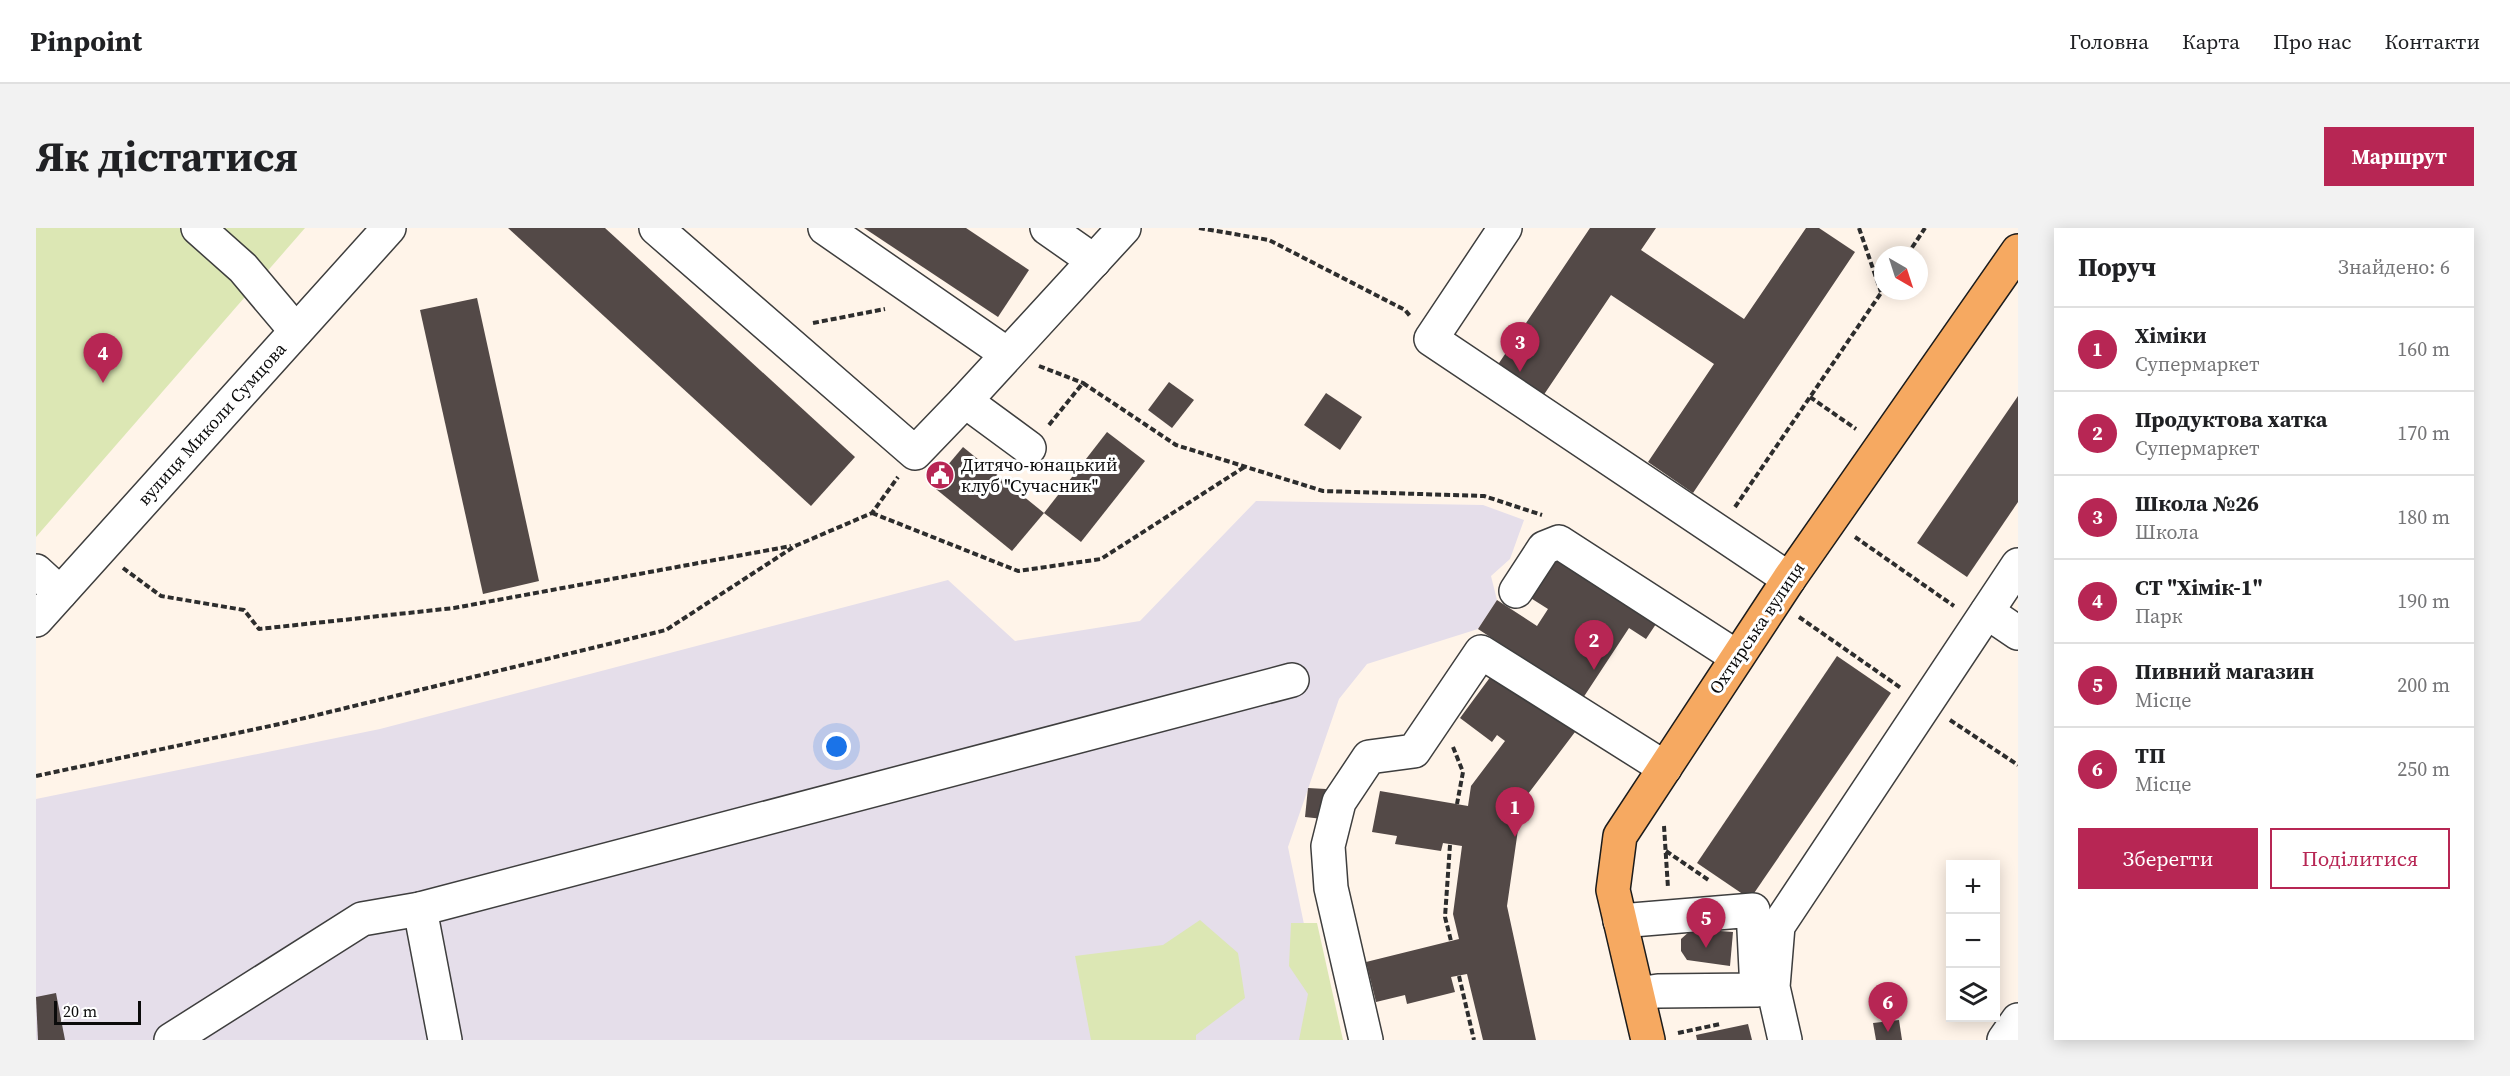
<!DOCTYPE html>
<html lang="uk">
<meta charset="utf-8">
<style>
body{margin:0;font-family:"Source Serif 4",serif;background:#f2f2f2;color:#202124}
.controls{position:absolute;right:18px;bottom:18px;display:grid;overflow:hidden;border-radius:0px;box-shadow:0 3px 15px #0003}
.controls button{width:54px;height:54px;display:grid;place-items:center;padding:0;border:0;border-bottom:2px solid #e0e0e0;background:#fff;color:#202124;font:30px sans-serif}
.compass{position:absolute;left:1838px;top:18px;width:54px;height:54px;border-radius:50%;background:#fff;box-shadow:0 3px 15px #0003;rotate:141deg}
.scale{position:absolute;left:18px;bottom:15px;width:87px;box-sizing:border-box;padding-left:6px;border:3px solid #0b0b0b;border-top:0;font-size:16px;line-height:21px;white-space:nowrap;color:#0b0b0b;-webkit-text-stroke:4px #fff;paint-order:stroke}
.you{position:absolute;left:801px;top:519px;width:21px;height:21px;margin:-15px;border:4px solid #fff;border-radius:50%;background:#1a73e8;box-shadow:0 0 0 9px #1a73e833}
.badge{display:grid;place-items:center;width:39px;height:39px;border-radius:50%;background:#b72654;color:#fff;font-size:20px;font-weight:700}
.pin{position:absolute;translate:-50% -50px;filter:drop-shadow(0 2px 3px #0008)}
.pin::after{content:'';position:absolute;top:32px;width:21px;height:18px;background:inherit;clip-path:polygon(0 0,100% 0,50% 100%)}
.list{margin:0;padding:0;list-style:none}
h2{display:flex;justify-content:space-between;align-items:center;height:78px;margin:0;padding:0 24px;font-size:26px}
h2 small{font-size:20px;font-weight:400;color:#757577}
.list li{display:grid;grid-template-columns:39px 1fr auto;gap:18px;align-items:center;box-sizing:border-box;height:84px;padding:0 24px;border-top:2px solid #e0e0e0}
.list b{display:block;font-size:22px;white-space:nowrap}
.list p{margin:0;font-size:20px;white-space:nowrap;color:#757577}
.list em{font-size:20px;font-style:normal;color:#757577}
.actions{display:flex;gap:12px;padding:18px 24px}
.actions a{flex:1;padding:14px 0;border:2px solid #b72654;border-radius:0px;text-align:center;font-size:21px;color:#b72654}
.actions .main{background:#b72654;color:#fff}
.icon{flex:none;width:33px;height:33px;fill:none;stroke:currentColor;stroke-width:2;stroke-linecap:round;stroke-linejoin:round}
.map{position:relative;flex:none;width:1982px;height:812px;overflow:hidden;border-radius:0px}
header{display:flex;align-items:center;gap:36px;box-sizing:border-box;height:84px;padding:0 30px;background:#fff;border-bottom:2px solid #e0e0e0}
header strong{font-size:28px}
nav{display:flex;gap:33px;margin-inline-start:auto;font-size:21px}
.intro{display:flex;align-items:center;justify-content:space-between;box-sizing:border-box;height:144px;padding:0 36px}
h1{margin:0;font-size:42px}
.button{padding:15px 27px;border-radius:0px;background:#b72654;color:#fff;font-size:21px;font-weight:700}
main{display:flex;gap:36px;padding:0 36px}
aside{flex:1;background:#fff;border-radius:0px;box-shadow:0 3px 15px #0003}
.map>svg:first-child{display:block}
.industrial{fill:#e5deea}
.green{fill:#dce7b4}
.building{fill:#534947}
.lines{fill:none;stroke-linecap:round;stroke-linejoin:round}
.minor-casing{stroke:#3e3e3e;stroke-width:36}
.major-casing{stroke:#1c1c1c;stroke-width:36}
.path{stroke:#2d2d2d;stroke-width:4;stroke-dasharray:6 3;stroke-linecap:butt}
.minor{stroke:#fff;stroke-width:33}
.major{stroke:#f6a961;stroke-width:33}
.labels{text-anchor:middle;stroke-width:6;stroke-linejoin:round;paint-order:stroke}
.street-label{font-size:18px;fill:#0b0b0b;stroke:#fff}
.poi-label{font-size:18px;fill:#0b0b0b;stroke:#fff;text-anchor:start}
</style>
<header>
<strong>Pinpoint</strong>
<nav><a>Головна</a><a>Карта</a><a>Про нас</a><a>Контакти</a></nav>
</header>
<div class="intro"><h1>Як дістатися</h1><a class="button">Маршрут</a></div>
<main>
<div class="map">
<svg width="1982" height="812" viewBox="0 0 1982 812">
<rect width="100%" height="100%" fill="#fff4e9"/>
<!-- industrial -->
<polygon class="industrial" points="1220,273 1447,277 1488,292 1474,331 1455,348 1461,372 1442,401 1331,436 1303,471 1252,619 1292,812 0,812 0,571 344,501 912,352 979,413 1104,393"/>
<!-- green -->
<g class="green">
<polygon points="0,0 269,0 0,309"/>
<polygon points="1164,692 1202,725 1209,770 1160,807 1160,812 1055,812 1039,728 1127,717"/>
<polygon points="1255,695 1281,695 1307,812 1263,812 1272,766 1253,738"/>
</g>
<!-- building -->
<g class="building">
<polygon points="472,0 569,0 819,229 775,278"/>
<polygon points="828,0 930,0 993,42 962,89"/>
<polygon points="1554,0 1620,0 1605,22 1708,91 1770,0 1783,0 1819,24 1657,265 1612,234 1678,136 1575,67 1507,168 1461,138"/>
<polygon points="441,70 503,353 447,366 384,82"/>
<polygon points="1133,154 1158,172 1136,200 1112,182"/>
<polygon points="1290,165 1326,189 1304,222 1268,197"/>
<polygon points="1982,168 1982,274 1931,349 1881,315"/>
<polygon points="1071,204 1109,233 1045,314 1008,285"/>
<polygon points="927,219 1008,285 976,323 895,257"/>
<polygon points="1522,323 1624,390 1610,411 1593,400 1547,470 1442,401 1461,372 1501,398 1512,381 1493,369"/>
<polygon points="1801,428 1855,465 1714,671 1661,635"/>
<polygon points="1458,444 1539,504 1486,574 1471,678 1500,812 1447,812 1431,746 1415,749 1419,764 1371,776 1369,767 1340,774 1330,734 1423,711 1417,686 1426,618 1407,615 1405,623 1359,616 1361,608 1336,604 1344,563 1432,578 1435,558 1469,513 1461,507 1456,514 1424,490"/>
<polygon points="1272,560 1290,561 1287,591 1269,589"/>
<polygon points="1659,701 1697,704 1694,738 1651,732 1645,723 1645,711 1654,703"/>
<polygon points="20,765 29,812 2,812 0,769"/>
<polygon points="1863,792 1866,812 1840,812 1837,795"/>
<polygon points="1712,796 1716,812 1661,812 1660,807"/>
</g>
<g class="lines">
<!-- minor casing -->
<g class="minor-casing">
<g id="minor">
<polyline points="162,0 207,40 260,103"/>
<polyline points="620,0 879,225 929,173 993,220"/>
<polyline points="789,0 971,126"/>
<polyline points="1011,0 1058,33"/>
<polyline points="1469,0 1395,111 1753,351"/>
<polyline points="929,173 1088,0"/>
<polyline points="0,343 24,365"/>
<polyline points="1480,363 1508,320 1523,314 1701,429"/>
<polyline points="1951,384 1982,405"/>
<polyline points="0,392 353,0"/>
<polyline points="384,681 409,812"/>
<polyline points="1584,693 1717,682 1721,762 1622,763 1602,766"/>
<polyline points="135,812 326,691 384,681 1256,452"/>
<polyline points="1330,812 1295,660 1292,618 1303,574 1333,529 1378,523 1445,424 1629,540"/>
<polyline points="1749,812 1737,759 1742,698 1982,337"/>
<polyline points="1968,812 1982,792"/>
</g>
</g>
<!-- major casing -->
<g class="major-casing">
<polyline id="major" points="1612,812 1577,662 1584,608 1753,351 1982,23"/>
</g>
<!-- path -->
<g class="path">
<polyline points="1163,0 1233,12 1369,82 1374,88"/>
<polyline points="1823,0 1845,64"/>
<polyline points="1871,27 1889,0"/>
<polyline points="777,95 849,81"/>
<polyline points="1003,138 1047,155"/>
<polyline points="1774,169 1820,201"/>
<polyline points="1013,197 1047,155 1140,217 1287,263 1448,268 1506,287"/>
<polyline points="1699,279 1847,62"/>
<polyline points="836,285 982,343 1065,331 1210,238"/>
<polyline points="1819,309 1918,378"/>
<polyline points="87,340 125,368 208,382 223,401 418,380 755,318"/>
<polyline points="1763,389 1865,460"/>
<polyline points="1914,492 1982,537"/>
<polyline points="1417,519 1427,544 1421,576"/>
<polyline points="0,548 248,495 630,402 759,318 836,285 862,249"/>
<polyline points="1628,598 1632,660"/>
<polyline points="1414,617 1409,689 1415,713"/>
<polyline points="1630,623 1674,653"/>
<polyline points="1423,748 1438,812"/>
<polyline points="1642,805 1684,796"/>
</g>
<!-- minor -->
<use href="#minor" class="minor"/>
<!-- major -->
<use href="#major" class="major"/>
</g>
<!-- icons -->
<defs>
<g id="civic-disc" transform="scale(1.5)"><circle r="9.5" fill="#b72654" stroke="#fff"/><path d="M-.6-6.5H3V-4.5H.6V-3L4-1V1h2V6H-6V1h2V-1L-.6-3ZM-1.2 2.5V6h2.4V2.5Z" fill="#fff"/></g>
</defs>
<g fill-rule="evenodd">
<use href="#civic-disc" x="904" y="247"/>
</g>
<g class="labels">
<!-- street labels -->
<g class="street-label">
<text transform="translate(176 196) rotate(-48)" y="6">вулиця Миколи Сумцова</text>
<text transform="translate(1721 400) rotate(-56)" y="6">Охтирська вулиця</text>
</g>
<!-- poi labels -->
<g class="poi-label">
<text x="925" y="243">Дитячо-юнацький<tspan x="925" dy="21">клуб "Сучасник"</tspan></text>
</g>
</g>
</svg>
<div class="controls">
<button>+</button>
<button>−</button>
<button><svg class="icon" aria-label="layers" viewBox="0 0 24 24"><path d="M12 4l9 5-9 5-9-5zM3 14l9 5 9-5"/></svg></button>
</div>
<svg class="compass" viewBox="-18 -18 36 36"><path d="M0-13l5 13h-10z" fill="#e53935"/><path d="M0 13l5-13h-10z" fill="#757577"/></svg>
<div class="scale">20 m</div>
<div class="you"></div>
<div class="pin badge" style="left:1479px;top:609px">1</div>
<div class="pin badge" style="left:1558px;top:442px">2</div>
<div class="pin badge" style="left:1484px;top:144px">3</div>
<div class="pin badge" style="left:67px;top:155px">4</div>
<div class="pin badge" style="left:1670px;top:720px">5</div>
<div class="pin badge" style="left:1852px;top:804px">6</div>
</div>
<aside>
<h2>Поруч<small>Знайдено: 6</small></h2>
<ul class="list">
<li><span class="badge">1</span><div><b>Хіміки</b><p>Супермаркет</p></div><em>160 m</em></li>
<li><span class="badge">2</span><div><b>Продуктова хатка</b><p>Супермаркет</p></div><em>170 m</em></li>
<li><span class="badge">3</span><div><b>Школа №26</b><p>Школа</p></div><em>180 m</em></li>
<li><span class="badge">4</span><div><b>СТ &quot;Хімік-1&quot;</b><p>Парк</p></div><em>190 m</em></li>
<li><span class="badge">5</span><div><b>Пивний магазин</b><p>Місце</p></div><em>200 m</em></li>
<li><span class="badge">6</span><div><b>ТП</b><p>Місце</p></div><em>250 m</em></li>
</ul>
<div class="actions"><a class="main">Зберегти</a><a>Поділитися</a></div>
</aside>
</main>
